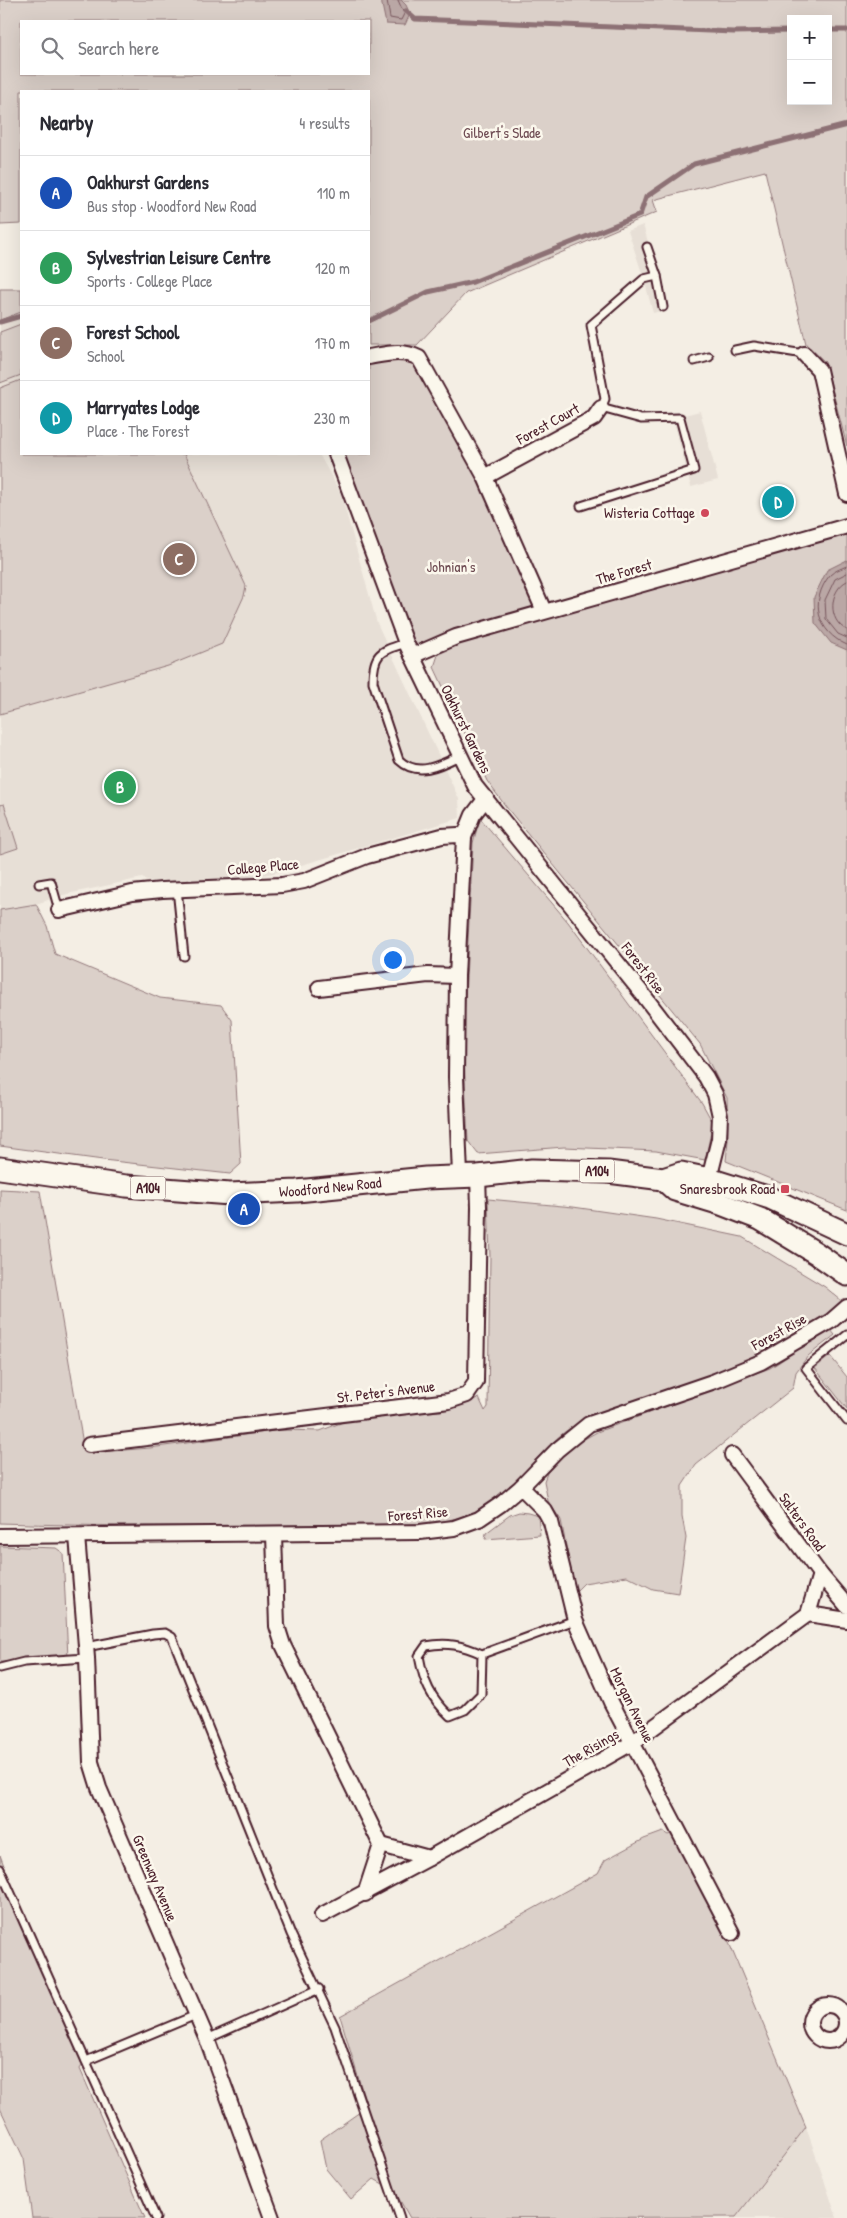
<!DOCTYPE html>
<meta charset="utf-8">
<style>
body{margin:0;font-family:"Patrick Hand",sans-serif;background:#f7f7f7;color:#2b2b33}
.controls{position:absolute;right:15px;top:15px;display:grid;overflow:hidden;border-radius:0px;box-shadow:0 5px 20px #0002}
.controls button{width:45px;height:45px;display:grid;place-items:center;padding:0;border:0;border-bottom:1px solid #e1e1e2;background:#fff;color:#2b2b33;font:25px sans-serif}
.you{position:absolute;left:392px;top:959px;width:18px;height:18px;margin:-12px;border:4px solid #fff;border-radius:50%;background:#1a73e8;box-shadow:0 0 0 8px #1a73e833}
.badge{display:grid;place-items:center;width:32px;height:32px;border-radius:50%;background:#0b8043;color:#fff;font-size:16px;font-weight:700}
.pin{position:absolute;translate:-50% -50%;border:2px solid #fff;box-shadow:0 1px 5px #0006}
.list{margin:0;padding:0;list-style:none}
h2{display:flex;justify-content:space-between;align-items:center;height:65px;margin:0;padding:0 20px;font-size:21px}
h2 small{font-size:16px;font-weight:400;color:#7c7c81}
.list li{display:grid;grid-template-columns:32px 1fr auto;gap:15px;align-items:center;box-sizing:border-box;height:75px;padding:0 20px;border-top:1px solid #e1e1e2}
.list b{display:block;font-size:19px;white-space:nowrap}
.list p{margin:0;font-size:16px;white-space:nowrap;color:#7c7c81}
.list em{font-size:16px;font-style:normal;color:#7c7c81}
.icon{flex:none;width:28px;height:28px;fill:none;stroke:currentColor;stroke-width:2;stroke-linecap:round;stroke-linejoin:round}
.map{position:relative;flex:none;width:847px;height:2218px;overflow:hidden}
.search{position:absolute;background:#fff;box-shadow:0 5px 20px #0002;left:20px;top:20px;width:350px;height:55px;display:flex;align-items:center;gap:12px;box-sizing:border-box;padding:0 18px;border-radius:0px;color:#7c7c81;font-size:19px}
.panel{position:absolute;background:#fff;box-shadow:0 5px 20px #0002;left:20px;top:90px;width:350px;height:365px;border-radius:0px}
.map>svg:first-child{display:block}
.built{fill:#e7dfd6}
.green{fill:#dbd0c9;stroke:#92787a;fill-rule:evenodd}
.water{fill:#baa7a5;stroke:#8d7174}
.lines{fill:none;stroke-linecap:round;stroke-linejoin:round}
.shore{stroke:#77555c;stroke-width:1}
.stream{stroke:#8d7174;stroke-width:5}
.lane-casing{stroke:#4a1f2b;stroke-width:11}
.street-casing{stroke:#4a1f2b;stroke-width:18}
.primary-casing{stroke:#4a1f2b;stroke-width:25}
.lane{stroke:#fbf7ec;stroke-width:7}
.street{stroke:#fbf7ec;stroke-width:14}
.primary{stroke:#fbf7ec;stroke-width:21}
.poi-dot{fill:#d1495b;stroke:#fbf7ec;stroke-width:2}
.labels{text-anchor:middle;stroke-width:5;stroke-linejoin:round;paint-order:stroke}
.shield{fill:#fbf7ec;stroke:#7f6065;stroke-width:1}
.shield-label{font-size:14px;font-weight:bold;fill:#4a1f2b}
.park-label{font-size:15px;fill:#6e4b52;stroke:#fbf7ec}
.street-label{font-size:15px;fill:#4a1f2b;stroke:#fbf7ec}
.poi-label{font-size:15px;fill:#4a1f2b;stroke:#fbf7ec;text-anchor:end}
</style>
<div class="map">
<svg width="847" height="2218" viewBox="0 0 847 2218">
<rect width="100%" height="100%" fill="#f4eee4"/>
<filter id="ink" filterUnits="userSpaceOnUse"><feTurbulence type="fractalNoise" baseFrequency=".02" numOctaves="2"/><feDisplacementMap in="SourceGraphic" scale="10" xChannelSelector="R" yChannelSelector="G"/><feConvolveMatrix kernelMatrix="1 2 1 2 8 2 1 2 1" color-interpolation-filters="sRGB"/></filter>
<g filter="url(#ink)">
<!-- built -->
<g class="built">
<polygon points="643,225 668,309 653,313 644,279 628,231"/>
<polygon points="21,312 21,454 319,454 341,494 377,623 459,799 460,818 278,872 217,884 151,882 142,878 63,895 36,904 0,910 0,320"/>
<polygon points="700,411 718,480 691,487 673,418"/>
<polygon points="806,2127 837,2218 734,2218 736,2217"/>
</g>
<!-- green -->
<g class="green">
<path d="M0 0H847V446L825 362 806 344 765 171 653 200 657 212 466 293 417 345H369V91H21V224L0 225ZM791 19H828V101H791ZM21 21H369V74H21Z"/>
<polygon points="0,289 21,289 21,312 0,320"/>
<polygon points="21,324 21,375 0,383 0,332"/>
<polygon points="369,357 419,358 544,611 412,656 336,454 369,454"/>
<polygon points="21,380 21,454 184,454 246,586 244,596 222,644 168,666 0,714 0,388"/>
<polygon points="847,533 847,1210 726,1161 728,1140 727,1098 700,1044 507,808 487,781 434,667 439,652 452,642"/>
<polygon points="4,804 18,848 0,854 0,805"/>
<polygon points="480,818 568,922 702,1103 713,1123 705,1160 656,1151 564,1147 478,1154 468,1141 463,1038 473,843"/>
<polygon points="36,904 47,926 55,954 160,998 221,1005 232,1020 241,1164 230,1174 103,1160 0,1146 0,910"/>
<path d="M0 1189 40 1191 84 1450 87 1453 150 1448 281 1430 320 1431 356 1417 441 1411 479 1398 485 1411 488 1407 490 1257 488 1199 573 1207 656 1219 742 1237 825 1287 842 1301C823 1320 801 1332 778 1344 755 1355 732 1367 708 1376 668 1391 627 1403 587 1419 542 1437 518 1494 477 1512 432 1530 358 1524 310 1525 206 1526 103 1527 0 1523Z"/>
<polygon points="830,1329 835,1335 808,1356 796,1372 793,1388 696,1465 682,1486 682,1516 686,1538 678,1593 653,1589 627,1576 584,1583 575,1592 561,1520 548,1501 544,1481 547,1473 566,1453 579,1442 597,1432 770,1368"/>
<polygon points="830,1356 847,1377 847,1409 815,1368"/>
<polygon points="519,1512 528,1513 538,1516 540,1535 485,1539 486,1533 510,1515"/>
<polygon points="0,1546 56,1548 63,1553 68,1658 0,1662"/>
<polygon points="663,1832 668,1835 672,1833 730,1945 806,2127 736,2217 410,2218 394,2190 374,2179 351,2199 326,2169 320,2140 367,2107 340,2016 598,1873 605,1860 644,1839"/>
<polygon points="0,1855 18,1904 69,2015 84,2062 80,2069 145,2218 32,2218 24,2159 0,2108"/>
</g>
<!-- water -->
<g class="water">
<polygon points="381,0 401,0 406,5 410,14 405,25 386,24"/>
<polygon points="847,560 847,650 831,643 815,623 814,597 827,570"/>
</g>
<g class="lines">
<!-- shore -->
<g class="shore">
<polyline points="387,0 390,18 401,20 404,14 398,0"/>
<path d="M847 566C842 568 834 571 830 575 809 601 817 632 847 645"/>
<polyline points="847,573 835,579 825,600 826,619 838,634 847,638"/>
<path d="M847 581C829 590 827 621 847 630"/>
</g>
<!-- stream -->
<g class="stream">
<polyline points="406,11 415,19 734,32 791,31"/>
<polyline points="828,30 847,30"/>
<polyline points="369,321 428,292 473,282 640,215 646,197 694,164 847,125"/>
<polyline points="0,322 21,316"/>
</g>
<!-- lane casing -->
<g class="lane-casing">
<g id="lane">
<polyline points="647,247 657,276 663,307"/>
<polyline points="735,350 754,346 804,354"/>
<polyline points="694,361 709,357"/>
<polyline points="581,506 694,470 680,418 641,419 601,408 605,399 591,325 644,279 657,276"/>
<path d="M406 643C381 651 373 652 373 682L399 760C418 778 441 765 461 755"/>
<polyline points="39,884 51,882 59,910"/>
<polyline points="177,889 184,956"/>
<polyline points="847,1335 806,1368 847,1421"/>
<polyline points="86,1647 153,1634 165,1633 172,1637 291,1934 335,2027 400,2218"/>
<path d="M482 1654 481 1694 465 1710 450 1716C430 1697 424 1683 419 1656L426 1646C447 1642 462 1645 482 1654L575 1620"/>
<polyline points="0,1668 24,1662 87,1658"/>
<polyline points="0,1869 156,2218"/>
<polyline points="207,2039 319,1989"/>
<polyline points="86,2061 196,2015"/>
</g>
</g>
<!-- street casing -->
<g class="street-casing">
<g id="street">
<polyline points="804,354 819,370 847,494"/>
<path d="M369 357C386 354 402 349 419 358L485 477 544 611"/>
<polyline points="336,454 406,643 475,786 641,992 706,1077 715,1094 720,1116 719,1139 709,1179"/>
<polyline points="485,477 594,418 601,408"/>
<polyline points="412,656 456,637 847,526"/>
<polyline points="59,910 132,893 162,890 282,885 304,881 367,856 442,836 458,835 464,837"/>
<polyline points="319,988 428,975 457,976"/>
<polyline points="460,1175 456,1077 457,976 464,837 473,815 486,798"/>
<polyline points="89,1445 449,1401 467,1395 476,1382 479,1207 478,1176"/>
<polyline points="732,1455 820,1574 847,1606"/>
<polyline points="521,1487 545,1511 551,1522 575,1620 611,1702 732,1933"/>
<polyline points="274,1535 277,1626 283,1645 381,1845 365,1894"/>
<polyline points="0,1536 420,1532 454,1528 479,1519 501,1504 521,1487 557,1450 589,1424 715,1381 761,1362 831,1321 847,1307"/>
<polyline points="77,1536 87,1658 91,1762 99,1788 207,2039 272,2218"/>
<polyline points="808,1614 847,1620"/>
<polyline points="381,1845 429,1858"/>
<polyline points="322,1915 429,1858 632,1743 808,1614 820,1574"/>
<circle cx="828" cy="2023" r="18"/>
</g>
</g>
<!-- primary casing -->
<g class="primary-casing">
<g id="primary">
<path id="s1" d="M0 1168 126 1186 230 1194 297 1191 426 1178 478 1176 532 1170 608 1172 663 1179 681 1173 709 1179 770 1198 847 1234"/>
<polyline points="663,1179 675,1190 721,1204 760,1219 816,1253 847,1275"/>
</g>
</g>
<!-- lane -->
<use href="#lane" class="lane"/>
<!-- street -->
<use href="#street" class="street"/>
<!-- primary -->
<use href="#primary" class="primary"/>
</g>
</g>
<!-- markers -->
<g class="poi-dot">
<circle cx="705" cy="513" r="5"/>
<rect x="780" y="1184" width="10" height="10" rx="2.5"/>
</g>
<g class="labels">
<!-- shield labels -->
<g class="shield">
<rect x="579.5" y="1159.5" width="35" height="23" rx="4"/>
<rect x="130.5" y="1176.5" width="35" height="23" rx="4"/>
</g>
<g class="shield-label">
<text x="597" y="1176">A104</text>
<text x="148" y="1193">A104</text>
</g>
<!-- park labels -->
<g class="park-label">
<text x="502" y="138">Gilbert's Slade</text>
<text x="451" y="572">Johnian's</text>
</g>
<!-- street labels -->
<g class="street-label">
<text transform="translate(548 424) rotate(-29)" y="5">Forest Court</text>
<text transform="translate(624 572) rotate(-16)" y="5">The Forest</text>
<text transform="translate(466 729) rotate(64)" y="5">Oakhurst Gardens</text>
<text transform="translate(263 867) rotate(-5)" y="5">College Place</text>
<text transform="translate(643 968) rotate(52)" y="5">Forest Rise</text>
<text dy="5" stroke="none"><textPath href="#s1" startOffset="332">Woodford New Road</textPath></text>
<text transform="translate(779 1332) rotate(-29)" y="5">Forest Rise</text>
<text transform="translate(386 1392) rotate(-7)" y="5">St. Peter's Avenue</text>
<text transform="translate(418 1514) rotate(-5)" y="5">Forest Rise</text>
<text transform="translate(802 1522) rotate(54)" y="5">Salters Road</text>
<text transform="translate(632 1705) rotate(64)" y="5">Morgan Avenue</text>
<text transform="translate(591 1748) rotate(-30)" y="5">The Risings</text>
<text transform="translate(155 1878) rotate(67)" y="5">Greenway Avenue</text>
</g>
<!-- poi labels -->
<g class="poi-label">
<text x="695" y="518">Wisteria Cottage</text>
<text x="775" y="1194">Snaresbrook Road</text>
</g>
</g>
</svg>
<div class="controls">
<button>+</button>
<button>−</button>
</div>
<div class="you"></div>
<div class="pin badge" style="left:244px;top:1209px;background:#1a4fb4">A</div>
<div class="pin badge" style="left:120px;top:787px;background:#2e9e5b">B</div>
<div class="pin badge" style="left:179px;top:559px;background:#8d6e63">C</div>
<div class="pin badge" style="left:778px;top:502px;background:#0f9aa8">D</div>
<div class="search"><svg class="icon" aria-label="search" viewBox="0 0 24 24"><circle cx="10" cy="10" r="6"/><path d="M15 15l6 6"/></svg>Search here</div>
<section class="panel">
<h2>Nearby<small>4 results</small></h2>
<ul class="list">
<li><span class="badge" style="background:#1a4fb4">A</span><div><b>Oakhurst Gardens</b><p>Bus stop · Woodford New Road</p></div><em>110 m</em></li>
<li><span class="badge" style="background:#2e9e5b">B</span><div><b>Sylvestrian Leisure Centre</b><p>Sports · College Place</p></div><em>120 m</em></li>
<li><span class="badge" style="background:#8d6e63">C</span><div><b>Forest School</b><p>School</p></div><em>170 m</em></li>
<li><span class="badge" style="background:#0f9aa8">D</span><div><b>Marryates Lodge</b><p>Place · The Forest</p></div><em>230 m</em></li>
</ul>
</section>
</div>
